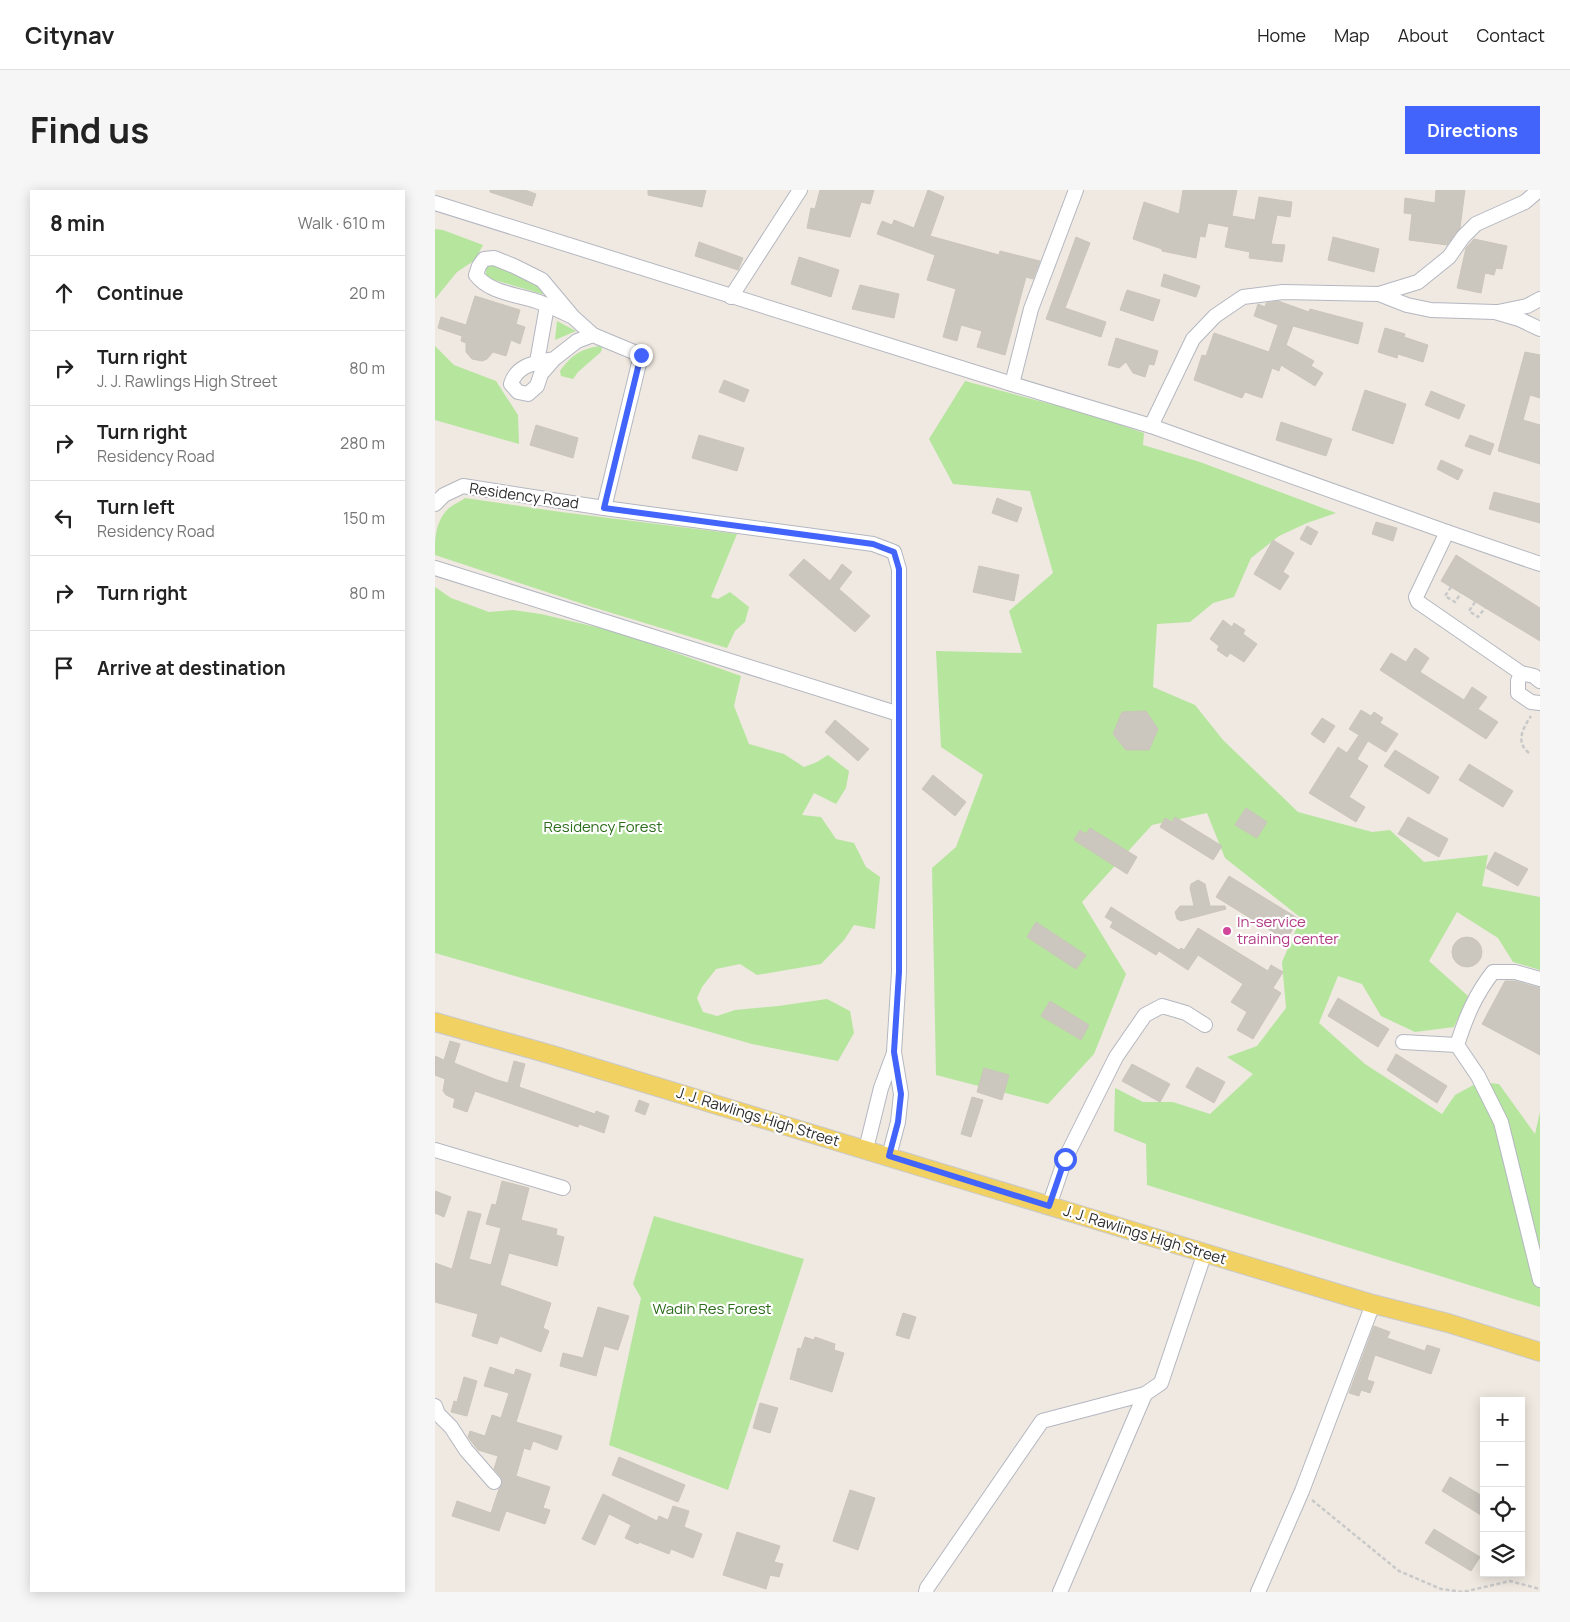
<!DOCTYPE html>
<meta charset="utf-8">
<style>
body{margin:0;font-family:Manrope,sans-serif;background:#f6f6f6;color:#222}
.controls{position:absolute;right:15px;bottom:15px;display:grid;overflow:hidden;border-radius:0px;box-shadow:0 2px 12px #0003}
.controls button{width:45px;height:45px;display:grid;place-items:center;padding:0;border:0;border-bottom:1px solid #e0e0e0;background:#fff;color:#222;font:25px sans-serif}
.stop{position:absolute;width:15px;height:15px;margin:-11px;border:4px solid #4264fb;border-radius:50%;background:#fff}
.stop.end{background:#4264fb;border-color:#fff;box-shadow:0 1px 5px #0008}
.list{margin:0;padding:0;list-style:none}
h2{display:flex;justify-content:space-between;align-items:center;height:65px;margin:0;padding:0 20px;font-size:21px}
h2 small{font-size:16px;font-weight:400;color:#767676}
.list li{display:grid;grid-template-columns:32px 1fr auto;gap:15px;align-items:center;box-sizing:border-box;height:75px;padding:0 20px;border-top:1px solid #e0e0e0}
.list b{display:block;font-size:19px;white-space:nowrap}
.list p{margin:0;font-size:16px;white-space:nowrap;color:#767676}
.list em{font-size:16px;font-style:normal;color:#767676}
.icon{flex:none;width:28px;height:28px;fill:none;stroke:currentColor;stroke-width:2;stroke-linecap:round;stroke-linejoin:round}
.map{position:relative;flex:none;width:1105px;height:1402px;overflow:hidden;border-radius:0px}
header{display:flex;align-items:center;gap:30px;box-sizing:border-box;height:70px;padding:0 25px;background:#fff;border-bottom:1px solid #e0e0e0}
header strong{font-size:24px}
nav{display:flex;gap:28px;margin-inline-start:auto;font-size:18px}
.intro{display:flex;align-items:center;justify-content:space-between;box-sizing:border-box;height:120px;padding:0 30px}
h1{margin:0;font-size:35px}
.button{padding:12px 22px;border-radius:0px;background:#4264fb;color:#fff;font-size:18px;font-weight:700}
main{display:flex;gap:30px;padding:0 30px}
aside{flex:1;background:#fff;border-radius:0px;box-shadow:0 2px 12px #0003}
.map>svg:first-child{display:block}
.green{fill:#b6e59e}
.building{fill:#cbc7bf;stroke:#cbc5ba}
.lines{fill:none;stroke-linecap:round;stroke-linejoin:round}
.minor-casing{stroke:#b4b7c1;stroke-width:16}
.major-casing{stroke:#c9c9c9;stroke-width:20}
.path{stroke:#c9c9c9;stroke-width:2.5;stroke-dasharray:4 2.5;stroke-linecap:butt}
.minor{stroke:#fff;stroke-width:14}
.major{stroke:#f2d163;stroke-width:18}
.route{stroke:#4264fb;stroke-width:6}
.hotel-dot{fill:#d1479c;stroke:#fff;stroke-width:2}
.labels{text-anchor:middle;stroke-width:4.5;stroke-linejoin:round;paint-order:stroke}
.street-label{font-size:15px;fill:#2e2e2e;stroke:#fff}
.park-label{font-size:15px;fill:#2c6e1b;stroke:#fff}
.hotel-label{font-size:15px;fill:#b23c85;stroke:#fff;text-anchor:start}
</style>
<header>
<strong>Citynav</strong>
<nav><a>Home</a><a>Map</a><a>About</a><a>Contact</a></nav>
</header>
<div class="intro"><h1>Find us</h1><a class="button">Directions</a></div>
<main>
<aside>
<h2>8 min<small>Walk · 610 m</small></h2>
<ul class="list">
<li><svg class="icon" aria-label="ahead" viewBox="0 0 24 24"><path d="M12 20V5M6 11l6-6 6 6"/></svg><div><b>Continue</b></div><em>20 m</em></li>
<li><svg class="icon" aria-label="right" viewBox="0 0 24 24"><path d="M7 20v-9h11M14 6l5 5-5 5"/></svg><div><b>Turn right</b><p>J. J. Rawlings High Street</p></div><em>80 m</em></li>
<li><svg class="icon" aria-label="right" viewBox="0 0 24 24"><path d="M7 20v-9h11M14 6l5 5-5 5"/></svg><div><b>Turn right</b><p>Residency Road</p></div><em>280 m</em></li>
<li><svg class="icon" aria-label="left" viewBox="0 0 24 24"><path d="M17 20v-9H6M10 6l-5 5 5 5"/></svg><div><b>Turn left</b><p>Residency Road</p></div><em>150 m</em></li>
<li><svg class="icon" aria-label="right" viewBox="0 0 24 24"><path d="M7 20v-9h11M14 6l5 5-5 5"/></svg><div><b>Turn right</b></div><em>80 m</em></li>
<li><svg class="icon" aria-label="arrive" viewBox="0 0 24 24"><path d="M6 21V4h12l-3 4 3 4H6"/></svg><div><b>Arrive at destination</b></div></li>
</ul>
</aside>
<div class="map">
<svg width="1105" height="1402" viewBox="0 0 1105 1402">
<rect width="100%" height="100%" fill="#efe9e1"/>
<!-- green -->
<g class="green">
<polygon points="0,39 8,40 48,55 40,70 22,82 0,109"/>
<path d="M59 72 107 95 111 104H107L56 89 51 85C50 78 52 75 59 72Z"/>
<polygon points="122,131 141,141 120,150"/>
<polygon points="0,156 19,175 61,191 83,225 84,254 0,230"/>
<path d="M165 156 167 158 166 162 143 182 138 189 126 186 125 181C137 165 145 159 165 156Z"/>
<polygon points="530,191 657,225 709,243 708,255 765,272 901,323 872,333 844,346 816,368 799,407 778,413 755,432 722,434 718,497 760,515 788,550 863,622 937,642 955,640 989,672 1053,665 1047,696 1105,707 1105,780 1078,772 1063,748 1022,722 994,771 1033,806 1019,837 980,842 946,826 927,794 903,786 884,833 930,874 1007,924 1020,905 1044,892 1064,894 1100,944 1105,922 1105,1117 712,995 711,954 679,941 680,898 708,912 738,912 775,924 818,884 792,867 822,856 851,818 847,772 866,728 790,668 772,623 717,635 647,712 691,784 659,864 613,914 501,885 497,678 521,657 548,585 506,557 501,461 587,463 574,421 618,383 595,301 518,294 494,249"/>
<path d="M30 308 126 322 302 344 276 407 283 409 295 402 314 417 310 432 300 441 292 458 157 417 0 365C0 349 0 332 13 319 17 315 25 312 30 308Z"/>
<polygon points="0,397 16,408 54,422 78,420 106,424 182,442 306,486 299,516 314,554 349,564 369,577 382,572 393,565 414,581 411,598 401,614 379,603 367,625 386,627 401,649 419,653 431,677 445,687 440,739 419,735 409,750 386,774 322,785 305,774 281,779 267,797 262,808 268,822 282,826 300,820 343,816 392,809 415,821 419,843 403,871 317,854 0,763"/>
<polygon points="219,1026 369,1069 293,1300 174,1255 206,1108 198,1094"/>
</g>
<!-- building -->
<g class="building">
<polygon points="55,0 90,0 101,4 97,16 55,2"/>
<polygon points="213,0 271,0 267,17 213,5"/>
<polygon points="385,0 439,0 435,14 426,12 415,47 372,38 376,18 380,19"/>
<polygon points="493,0 509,7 495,46 564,65 565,61 605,71 598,89 591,87 570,165 542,157 547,141 526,135 522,151 508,147 521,99 492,90 500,65 442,44 447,31 457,35 459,30 479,38"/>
<polygon points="748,0 802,0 797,26 820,30 824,7 857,12 855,27 842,25 836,54 850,55 847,72 814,68 815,62 790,57 794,37 773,33 770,47 765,46 761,68 727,61 727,59 698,49 709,12 744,24"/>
<polygon points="1001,0 1030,0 1025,38 1012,55 974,50 977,24 969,23 970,8 1000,13"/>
<polygon points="641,47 655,53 630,118 671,132 666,147 611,129"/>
<polygon points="898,47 944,59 939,82 893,70"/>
<polygon points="1039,49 1072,56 1067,79 1061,78 1059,85 1050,83 1046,103 1022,98 1031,58"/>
<polygon points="264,52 308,68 303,80 260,66"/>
<polygon points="364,67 404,80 396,107 356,94"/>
<polygon points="729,84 765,96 761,107 726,96"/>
<polygon points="425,95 464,104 459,128 417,119"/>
<polygon points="692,100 725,110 718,131 685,120"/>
<polygon points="40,106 85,120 81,134 90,137 85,154 76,150 71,166 58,162 52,169 47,171 37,169 31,162 31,153 26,151 27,146 3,138 6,127 31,135"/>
<polygon points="843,111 874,122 875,119 928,133 923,154 858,136 851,155 879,171 876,176 888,183 880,196 846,175 844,181 837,178 827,208 810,202 807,208 759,190 767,165 771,166 779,143 834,162 843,135 819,126 823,114 830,117 831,113"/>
<polygon points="950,138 970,144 969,147 993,155 988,172 963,164 962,168 943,162"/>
<polygon points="681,148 723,161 719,175 714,174 710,187 698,183 691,172 684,178 673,175"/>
<polygon points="1090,162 1105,165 1105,208 1095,205 1088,230 1105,235 1105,274 1063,261"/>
<polygon points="289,190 314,200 309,212 284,202"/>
<polygon points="930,200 971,214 958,254 917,240"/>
<polygon points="996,201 1030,215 1024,229 990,215"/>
<polygon points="846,232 897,249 891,266 841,250"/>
<polygon points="101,235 143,248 138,268 95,255"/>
<polygon points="264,245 309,258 302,281 257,268"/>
<polygon points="1035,245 1059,254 1055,265 1030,256"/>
<polygon points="1006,270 1028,280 1023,290 1002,279"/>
<polygon points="1059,302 1105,314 1105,333 1054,319"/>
<polygon points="562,308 587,318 582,332 557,323"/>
<polygon points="941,332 962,338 958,351 937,344"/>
<polygon points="872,336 883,342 876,355 865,349"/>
<polygon points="838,350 859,363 848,382 854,386 845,400 819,384"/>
<polygon points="1021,365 1105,418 1105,451 1006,391"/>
<polygon points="369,369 395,391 407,374 417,382 404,399 435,426 420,442 354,385"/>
<polygon points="544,376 584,385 579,411 538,402"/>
<polygon points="788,430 797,437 799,433 810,440 808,444 822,454 809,472 795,463 792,467 782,460 784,456 775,449"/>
<polygon points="980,458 994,468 985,482 1029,510 1037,497 1052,507 1043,519 1063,532 1051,549 945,480 956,463 971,472"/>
<polygon points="926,520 936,526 939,522 948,528 945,533 963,544 951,562 933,551 922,569 933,576 914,607 930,617 921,632 874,603 903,557 912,563 924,545 914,539"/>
<polygon points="711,521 723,539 714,560 691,560 678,544 687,522"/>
<polygon points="887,528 900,536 889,553 876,544"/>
<polygon points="400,530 434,559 423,571 390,542"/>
<polygon points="960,560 1004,587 994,604 949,576"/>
<polygon points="1034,574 1078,601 1068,617 1024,590"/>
<polygon points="498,585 531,612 520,626 487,599"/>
<polygon points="811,618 832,632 822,648 800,635"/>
<polygon points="740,627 787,656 778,670 725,637 730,628 737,632"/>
<polygon points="973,627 1013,649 1004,667 963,644"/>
<polygon points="655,638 702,667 692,684 639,650 645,640 651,644"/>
<polygon points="1060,662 1093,679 1083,696 1051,678"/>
<polygon points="794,686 864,729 851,750 781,707"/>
<polygon points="763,690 770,694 775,716 790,716 791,719 746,731 742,729 740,722 745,716 759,716 755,698 756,694"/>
<polygon points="676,717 744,760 746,758 749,760 763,738 833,781 836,775 848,782 838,798 846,803 818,849 802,840 812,822 796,812 808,794 763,765 753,780 724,761 721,765 675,737 678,732 670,727"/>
<polygon points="601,732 651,765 641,779 592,747"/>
<circle cx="1032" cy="762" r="15"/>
<polygon points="1070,791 1079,791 1105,798 1105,865 1047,834"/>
<polygon points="903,808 954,839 943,857 893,826"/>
<polygon points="615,811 654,835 646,850 606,826"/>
<polygon points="15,851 25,854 19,873 62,890 73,893 79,871 90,874 84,897 160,924 161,921 174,926 169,943 144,934 143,937 40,901 32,922 18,917 20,909 11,905 8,901 10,889 0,885 0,866 9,870"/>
<polygon points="961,864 1012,896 1002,913 952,880"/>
<polygon points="697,874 735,894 725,912 687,891"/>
<polygon points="762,877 790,892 779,913 751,897"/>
<polygon points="549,878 574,885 567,910 542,902"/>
<polygon points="537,907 548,910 536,947 526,944"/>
<polygon points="204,910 214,914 210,925 200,921"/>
<polygon points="67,991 94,998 86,1030 122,1039 121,1045 129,1047 122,1076 74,1063 65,1095 116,1113 108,1138 114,1141 106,1162 65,1146 62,1154 37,1146 43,1124 0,1112 0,1073 17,1079 33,1021 46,1024 34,1069 56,1075 66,1038 51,1034 57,1014 61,1015"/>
<polygon points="0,1001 16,1007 9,1027 0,1023"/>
<polygon points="163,1117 194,1126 183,1160 169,1156 161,1186 125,1176 128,1163 148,1168"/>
<polygon points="468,1123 481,1127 474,1149 461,1145"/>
<polygon points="939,1136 955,1142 952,1148 990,1161 992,1155 1005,1159 996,1184 940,1165 932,1190 939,1192 935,1203 926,1200 924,1206 914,1203"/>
<polygon points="370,1147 379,1150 380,1147 400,1154 399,1160 409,1163 397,1202 355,1189 363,1158 366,1159"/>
<polygon points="55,1177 79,1185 81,1179 96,1184 81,1232 127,1246 122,1260 98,1251 95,1260 89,1258 81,1286 115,1297 108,1318 115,1320 110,1334 71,1321 64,1341 17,1326 22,1311 56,1323 64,1299 67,1294 66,1287 59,1279 63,1266 43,1260 33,1247 35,1241 50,1246 57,1225 66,1228 74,1203 49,1196"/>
<polygon points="29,1187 42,1191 32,1226 16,1222 19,1211 22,1212"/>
<polygon points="325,1213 343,1218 335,1243 318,1238"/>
<polygon points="184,1267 250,1295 243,1312 177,1285"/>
<polygon points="1015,1287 1049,1307 1049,1327 1007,1301"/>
<polygon points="415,1300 440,1308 423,1360 398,1351"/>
<polygon points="168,1304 222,1331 224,1326 233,1330 238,1316 254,1321 249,1337 267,1344 258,1368 236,1359 234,1364 204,1352 203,1354 190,1348 196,1335 174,1324 160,1355 147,1349"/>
<polygon points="999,1339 1045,1367 1036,1381 990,1353"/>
<polygon points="302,1342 345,1356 339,1372 348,1374 344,1387 335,1385 331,1399 288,1385"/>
</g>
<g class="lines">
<!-- minor casing -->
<g class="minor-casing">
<g id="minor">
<polyline points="0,13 577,194 596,119 641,0"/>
<polyline points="944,104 972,115 996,120 1060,122 1084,129 1105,139"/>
<polyline points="296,107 365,0"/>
<polyline points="1063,122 1092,116 1105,109"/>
<path d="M138 127C125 121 112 114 98 110 78 104 54 102 41 85L44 76 49 69 59 68 79 76 107 90 138 127 158 145"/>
<path d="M119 169C101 173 82 174 76 194L83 202 93 204 102 196 106 184 119 169 142 151 158 145 206 165 169 318"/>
<polyline points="102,172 112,116"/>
<polyline points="577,194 716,236 1012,342 1105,374"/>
<polyline points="716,236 758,149 780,126 808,107 848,102 944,104 983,92 1014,67 1028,47 1041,34 1090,12 1104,0"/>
<polyline points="0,314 9,305 28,296 169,318 438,354 459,362 464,379 464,782 459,862 466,904 463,932 454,966"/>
<polyline points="1012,342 981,407 983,412 1086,483 1099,486 1105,491"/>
<polyline points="0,378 464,524"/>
<polyline points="1086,483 1083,491 1083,503 1096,512 1105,513"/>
<path d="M1105 789 1080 782H1058C1040 805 1031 827 1022 855L1043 886 1066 932 1105 1090"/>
<polyline points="968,852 1022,855"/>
<polyline points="431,959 446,898 459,863"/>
<polyline points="0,960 128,998"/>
<polyline points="614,1016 630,969 681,867 710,825 727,816 751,823 770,835"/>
<polyline points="0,1216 3,1224 16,1237 31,1260 59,1292"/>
<polyline points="491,1402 492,1398 607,1231 710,1204 726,1193 770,1062"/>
<polyline points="625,1402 710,1204"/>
<polyline points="823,1402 867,1301 938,1114"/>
</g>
</g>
<!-- major casing -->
<g class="major-casing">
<polyline id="major" points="0,832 114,864 938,1114 1013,1133 1105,1162"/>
</g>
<!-- path -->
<g class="path">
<polyline points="1016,397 1010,406 1020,412 1026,403"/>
<polyline points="1040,412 1034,421 1043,427 1050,418"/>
<path d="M1094 563C1080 552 1088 538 1096 526"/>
<polyline points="877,1310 964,1381 1006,1399 1028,1402 1075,1391 1105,1399"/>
</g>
<!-- minor -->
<use href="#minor" class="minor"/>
<!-- major -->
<use href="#major" class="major"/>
</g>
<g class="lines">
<!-- route -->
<polyline class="route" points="206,165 169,318 438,354 459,362 464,379 464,782 459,862 466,904 463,932 454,966 614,1016 630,969"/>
</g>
<!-- markers -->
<circle class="hotel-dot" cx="792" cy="741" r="5"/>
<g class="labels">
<!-- street labels -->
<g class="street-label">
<text transform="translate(89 306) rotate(8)" y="5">Residency Road</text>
<text transform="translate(323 927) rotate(17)" y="5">J. J. Rawlings High Street</text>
<text transform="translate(710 1045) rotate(17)" y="5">J. J. Rawlings High Street</text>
</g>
<!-- park labels -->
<g class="park-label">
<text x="168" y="642">Residency Forest</text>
<text x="277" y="1124">Wadih Res Forest</text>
</g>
<!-- hotel labels -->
<g class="hotel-label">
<text x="802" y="737">In-service<tspan x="802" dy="17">training center</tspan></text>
</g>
</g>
</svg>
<div class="controls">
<button>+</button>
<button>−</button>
<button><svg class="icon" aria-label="locate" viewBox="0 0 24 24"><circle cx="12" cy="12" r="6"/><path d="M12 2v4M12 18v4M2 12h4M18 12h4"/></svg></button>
<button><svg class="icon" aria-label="layers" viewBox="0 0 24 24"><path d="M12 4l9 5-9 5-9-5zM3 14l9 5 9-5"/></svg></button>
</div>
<div class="stop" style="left:630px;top:969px"></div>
<div class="stop end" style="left:206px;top:165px"></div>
</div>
</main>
